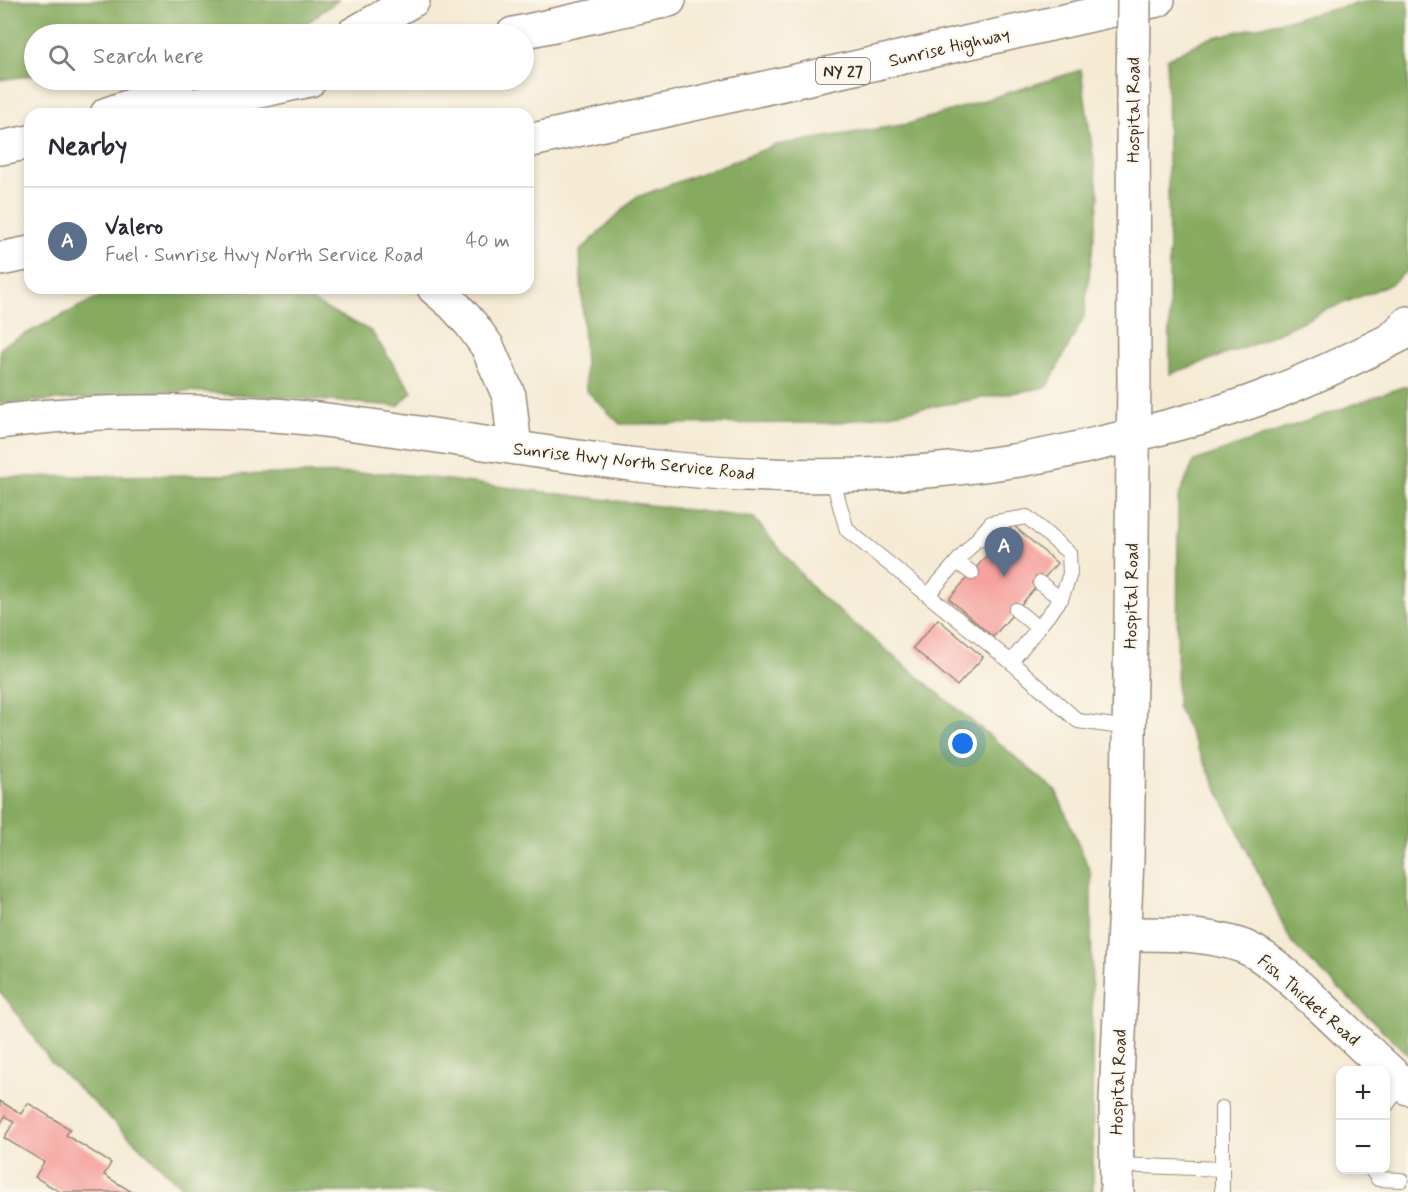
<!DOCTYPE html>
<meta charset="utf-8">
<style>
body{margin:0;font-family:Mynerve,sans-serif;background:#f7f7f7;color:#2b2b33}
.controls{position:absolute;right:18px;bottom:18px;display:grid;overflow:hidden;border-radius:12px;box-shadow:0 3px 9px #0003}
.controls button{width:54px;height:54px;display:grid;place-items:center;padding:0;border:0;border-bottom:2px solid #e1e1e2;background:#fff;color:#2b2b33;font:30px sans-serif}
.you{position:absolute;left:963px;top:744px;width:21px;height:21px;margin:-15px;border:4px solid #fff;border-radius:50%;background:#1a73e8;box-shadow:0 0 0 9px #1a73e833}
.badge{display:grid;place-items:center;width:39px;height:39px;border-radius:50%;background:#1a73e8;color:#fff;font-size:20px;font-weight:700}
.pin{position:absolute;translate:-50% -50px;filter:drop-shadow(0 2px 3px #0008)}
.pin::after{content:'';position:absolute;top:32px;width:21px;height:18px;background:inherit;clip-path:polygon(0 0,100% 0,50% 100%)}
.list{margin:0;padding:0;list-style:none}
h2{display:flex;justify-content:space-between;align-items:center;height:78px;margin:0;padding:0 24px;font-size:26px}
h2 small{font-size:20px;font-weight:400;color:#7c7c81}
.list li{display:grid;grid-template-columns:39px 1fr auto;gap:18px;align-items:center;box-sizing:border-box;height:108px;padding:0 24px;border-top:2px solid #e1e1e2}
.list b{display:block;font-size:22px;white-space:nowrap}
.list p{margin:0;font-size:20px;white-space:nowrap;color:#7c7c81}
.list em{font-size:20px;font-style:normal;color:#7c7c81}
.icon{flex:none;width:33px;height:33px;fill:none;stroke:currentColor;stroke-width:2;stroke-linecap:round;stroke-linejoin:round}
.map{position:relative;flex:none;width:1408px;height:1192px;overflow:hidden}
.search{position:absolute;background:#fff;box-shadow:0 3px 9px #0003;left:24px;top:24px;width:510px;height:66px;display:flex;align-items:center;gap:15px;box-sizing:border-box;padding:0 21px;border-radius:33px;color:#7c7c81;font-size:22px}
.panel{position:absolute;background:#fff;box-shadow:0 3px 9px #0003;left:24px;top:108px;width:510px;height:186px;border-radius:18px}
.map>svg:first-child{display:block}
.forest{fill:#86ab60;stroke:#606a3f;stroke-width:1.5}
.building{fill:#f5a29e}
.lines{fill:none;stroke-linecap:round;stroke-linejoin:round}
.lane-casing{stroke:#988a7a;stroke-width:16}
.secondary-casing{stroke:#988a7a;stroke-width:36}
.highway-casing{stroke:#988a7a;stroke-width:36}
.lane{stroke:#fff;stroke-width:14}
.secondary{stroke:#fff;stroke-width:33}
.highway{stroke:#fff;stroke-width:33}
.secondary-bridge-casing{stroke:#988a7a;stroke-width:36;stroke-linecap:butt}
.secondary-bridge{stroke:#fff;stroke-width:33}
.labels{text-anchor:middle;stroke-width:4.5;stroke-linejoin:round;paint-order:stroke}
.shield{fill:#fbf7ec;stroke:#75685c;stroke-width:1.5}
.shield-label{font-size:16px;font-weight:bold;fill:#3b2a1e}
.street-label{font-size:18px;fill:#3b2a1e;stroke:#fbf7ec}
</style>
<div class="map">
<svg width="1408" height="1192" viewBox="0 0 1408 1192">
<rect width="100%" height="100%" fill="#fbf7ec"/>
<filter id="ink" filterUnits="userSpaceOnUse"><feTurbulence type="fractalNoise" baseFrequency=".0167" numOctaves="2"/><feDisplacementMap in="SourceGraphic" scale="12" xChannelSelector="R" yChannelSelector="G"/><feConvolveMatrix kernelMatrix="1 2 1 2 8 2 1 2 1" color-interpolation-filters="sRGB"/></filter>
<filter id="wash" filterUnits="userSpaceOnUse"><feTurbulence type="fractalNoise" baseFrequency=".008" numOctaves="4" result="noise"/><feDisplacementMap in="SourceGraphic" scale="24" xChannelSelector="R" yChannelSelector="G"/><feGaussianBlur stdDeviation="1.35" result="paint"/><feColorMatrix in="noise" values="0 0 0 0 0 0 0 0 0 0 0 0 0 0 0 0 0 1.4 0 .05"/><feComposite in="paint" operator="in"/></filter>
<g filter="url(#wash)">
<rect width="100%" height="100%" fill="#f5ebd5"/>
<!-- forest -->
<g class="forest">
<polygon points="0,0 338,0 307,23 256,34 34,34 34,75 0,80"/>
<polygon points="1372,0 1408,0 1408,270 1391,284 1324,311 1252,345 1170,374 1167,59 1206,39"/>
<polygon points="1081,70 1099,197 1084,316 1047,387 835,423 620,424 586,390 580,251 635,198 776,145 908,124"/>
<polygon points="116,288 286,288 371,331 412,392 398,406 187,391 0,404 0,349 6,344"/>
<polygon points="1408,385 1408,1055 1292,943 1177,706 1178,498 1194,461"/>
<polygon points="391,473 754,518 816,592 1056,791 1091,874 1093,1192 187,1192 51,1062 8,1001 0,992 0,477"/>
</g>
<g id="blocks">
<!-- building -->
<g class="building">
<polygon points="1013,525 1057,563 993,637 949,599"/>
<polygon points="938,619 983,657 957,686 913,648"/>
<polygon points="0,1101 21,1114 28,1103 70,1129 66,1135 111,1163 104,1175 132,1192 60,1192 35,1177 44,1162 4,1138 14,1122 5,1116 0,1125"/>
</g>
</g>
</g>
<g filter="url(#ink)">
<use href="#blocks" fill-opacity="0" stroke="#988a7a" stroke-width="1.5"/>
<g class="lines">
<!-- lane casing -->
<g class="lane-casing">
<g id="lane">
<polyline points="832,476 840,506 847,530 928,595 991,523 1027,517 1069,553 1070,574 1061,599 1011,662 1078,721 1129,728"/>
<polyline points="980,535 995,547"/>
<polyline points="957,562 972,573"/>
<polyline points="1040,583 1061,599"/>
<polyline points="928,595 1011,662"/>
<polyline points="1016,610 1038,628"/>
<polyline points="1386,1106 1402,1084"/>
<polyline points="1222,1108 1222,1192"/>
<polyline points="1116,1165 1222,1169"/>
<polyline points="1372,1170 1378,1179 1401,1180"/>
</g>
</g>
<!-- secondary casing -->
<g class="secondary-casing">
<g id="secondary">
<path d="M0 422C45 415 91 413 137 412 197 411 257 412 317 419 424 432 531 452 638 465 763 480 888 480 1012 461 1048 456 1083 447 1118 439 1163 428 1207 417 1250 402 1304 383 1357 357 1408 331"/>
<path d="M1125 934C1164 934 1205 933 1242 946 1267 955 1298 986 1318 1004 1348 1032 1377 1061 1408 1088"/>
<polyline points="1117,1192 1116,1100 1127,859 1131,616 1134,381 1133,100"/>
</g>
</g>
<!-- highway casing -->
<g class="highway-casing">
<g id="highway">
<polyline points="353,34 413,0"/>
<polyline points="513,34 669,0"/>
<polyline points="107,114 177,90"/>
<polyline points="155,114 310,80"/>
<polyline points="528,141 1158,0"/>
<polyline points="0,148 30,142"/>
<polyline points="0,259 30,253"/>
<polyline points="434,288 454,305 471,324 487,346 509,396 515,448"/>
<polyline points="1393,338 1408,323"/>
</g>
</g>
<!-- lane -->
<use href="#lane" class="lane"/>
<!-- secondary -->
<use href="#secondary" class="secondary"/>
<!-- highway -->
<use href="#highway" class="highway"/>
<!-- secondary-bridge casing -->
<g class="secondary-bridge-casing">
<polyline id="secondary-bridge" points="1133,100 1134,0"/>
</g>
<!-- secondary-bridge -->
<use href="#secondary-bridge" class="secondary-bridge"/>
</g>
</g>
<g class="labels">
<!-- shield labels -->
<rect class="shield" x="816" y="58" width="54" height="26" rx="4.5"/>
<g class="shield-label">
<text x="843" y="77">NY 27</text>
</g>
<!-- street labels -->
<g class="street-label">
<text transform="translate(949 47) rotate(-13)" y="6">Sunrise Highway</text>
<text transform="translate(1133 110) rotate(-90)" y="6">Hospital Road</text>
<text transform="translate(634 461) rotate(6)" y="6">Sunrise Hwy North Service Road</text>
<text transform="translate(1131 596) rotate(-89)" y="6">Hospital Road</text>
<text transform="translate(1309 1000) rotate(41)" y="6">Fish Thicket Road</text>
<text transform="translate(1118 1082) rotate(-88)" y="6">Hospital Road</text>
</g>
</g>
</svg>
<div class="controls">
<button>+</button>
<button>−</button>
</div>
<div class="you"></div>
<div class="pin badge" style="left:1004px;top:577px;background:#5c6f8a">A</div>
<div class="search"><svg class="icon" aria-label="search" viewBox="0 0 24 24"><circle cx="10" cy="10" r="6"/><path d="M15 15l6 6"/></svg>Search here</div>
<section class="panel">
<h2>Nearby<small></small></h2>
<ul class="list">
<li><span class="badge" style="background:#5c6f8a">A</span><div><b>Valero</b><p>Fuel · Sunrise Hwy North Service Road</p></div><em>40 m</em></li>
</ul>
</section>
</div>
